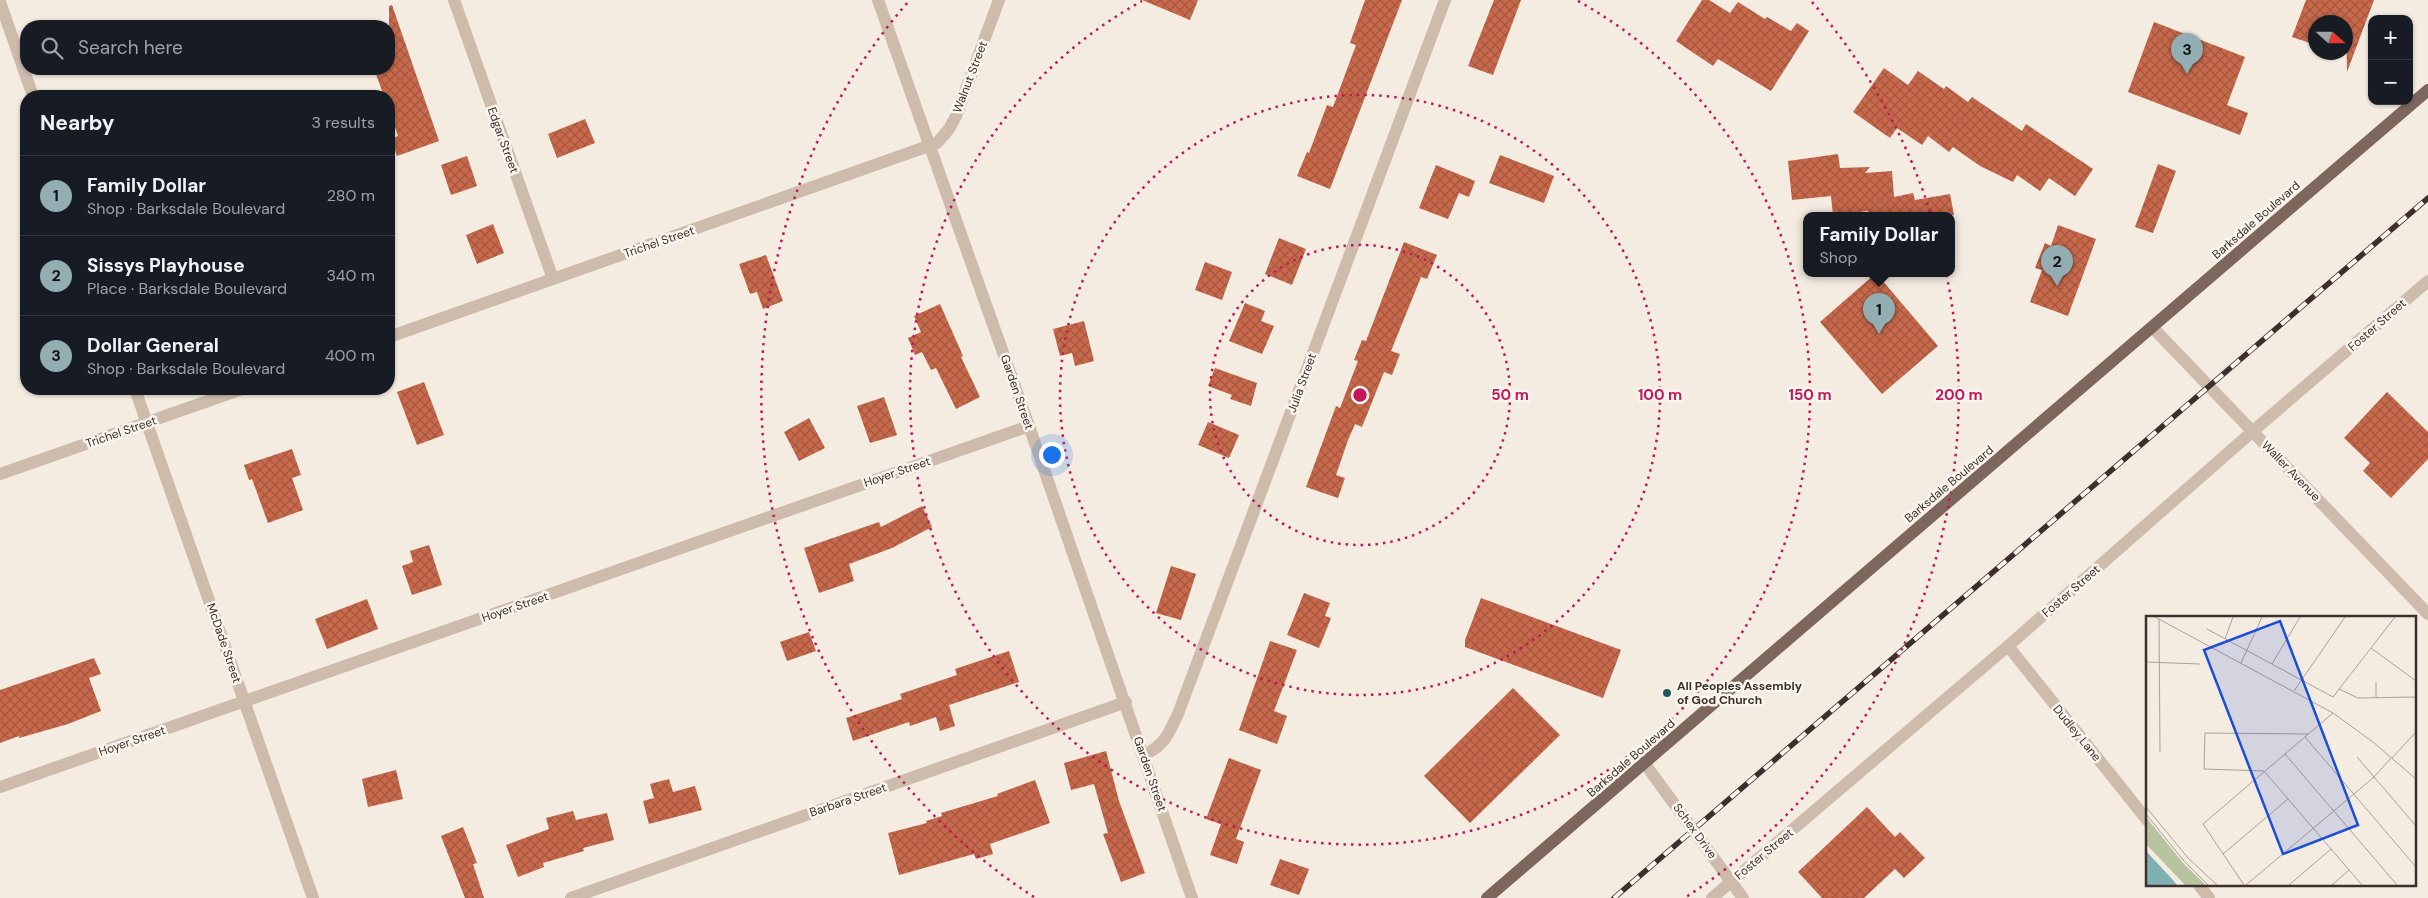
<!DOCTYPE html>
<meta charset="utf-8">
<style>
body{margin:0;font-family:"DM Sans",sans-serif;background:#20242c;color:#f1f3f6}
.controls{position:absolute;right:15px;top:15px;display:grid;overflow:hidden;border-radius:10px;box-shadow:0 1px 4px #0004}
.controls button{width:45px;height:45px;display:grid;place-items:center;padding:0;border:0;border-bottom:1px solid #363941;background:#171b24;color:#f1f3f6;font:25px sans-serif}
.compass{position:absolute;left:2308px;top:15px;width:45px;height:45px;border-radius:50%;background:#171b24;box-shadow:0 1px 4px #0004;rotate:111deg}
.you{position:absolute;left:1051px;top:454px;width:18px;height:18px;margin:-12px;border:4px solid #fff;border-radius:50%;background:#1a73e8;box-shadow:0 0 0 8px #1a73e833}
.badge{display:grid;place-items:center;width:32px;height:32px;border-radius:50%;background:#92aeb2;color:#111;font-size:16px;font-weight:700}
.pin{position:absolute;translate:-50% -41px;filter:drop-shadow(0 1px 2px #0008)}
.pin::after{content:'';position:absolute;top:26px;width:18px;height:15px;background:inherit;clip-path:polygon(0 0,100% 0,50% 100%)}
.popup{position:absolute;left:1803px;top:212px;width:152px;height:65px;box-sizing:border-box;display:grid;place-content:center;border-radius:10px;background:#171b24;filter:drop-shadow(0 1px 4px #0005);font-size:16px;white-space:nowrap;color:#9ea1a6}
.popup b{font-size:19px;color:#f1f3f6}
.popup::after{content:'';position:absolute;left:50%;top:100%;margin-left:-10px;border:10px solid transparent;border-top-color:#171b24}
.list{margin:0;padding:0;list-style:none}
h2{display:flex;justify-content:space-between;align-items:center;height:65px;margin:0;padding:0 20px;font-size:21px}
h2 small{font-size:16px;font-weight:400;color:#9ea1a6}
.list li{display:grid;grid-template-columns:32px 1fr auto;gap:15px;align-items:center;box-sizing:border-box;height:80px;padding:0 20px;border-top:1px solid #363941}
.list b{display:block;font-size:19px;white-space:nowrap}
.list p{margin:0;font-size:16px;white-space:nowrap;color:#9ea1a6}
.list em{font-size:16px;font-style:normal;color:#9ea1a6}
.icon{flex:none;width:28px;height:28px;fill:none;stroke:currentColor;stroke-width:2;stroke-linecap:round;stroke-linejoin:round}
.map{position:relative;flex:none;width:2428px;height:898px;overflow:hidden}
.search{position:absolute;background:#171b24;box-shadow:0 1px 4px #0004;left:20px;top:20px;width:375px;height:55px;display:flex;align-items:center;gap:12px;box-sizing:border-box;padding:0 18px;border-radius:20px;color:#9ea1a6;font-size:19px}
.panel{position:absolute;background:#171b24;box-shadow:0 1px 4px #0004;left:20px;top:90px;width:375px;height:305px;border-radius:20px}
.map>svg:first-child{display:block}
.building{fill:url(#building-cross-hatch)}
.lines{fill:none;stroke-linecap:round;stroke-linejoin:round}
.minor{stroke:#cdbbac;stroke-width:12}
.tertiary{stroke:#cdbbac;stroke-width:12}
.primary{stroke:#7d675c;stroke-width:12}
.rail-casing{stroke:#3b302b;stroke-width:5.5}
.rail{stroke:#fbf5ee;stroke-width:4;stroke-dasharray:11;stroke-linecap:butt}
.ring{fill:none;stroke:#c2185b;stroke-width:2.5;stroke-dasharray:2.5 5}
.poi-dot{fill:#1f5a5e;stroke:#fbf5ee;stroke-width:2}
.labels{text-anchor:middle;stroke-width:5;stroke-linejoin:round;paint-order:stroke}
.street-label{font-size:12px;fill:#3b302b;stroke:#fbf5ee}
.poi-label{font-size:12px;font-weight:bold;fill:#3b302b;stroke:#fbf5ee;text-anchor:start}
.inset-road{fill:none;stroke:#aaa098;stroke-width:1}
.view{fill:#1d4ed8;fill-opacity:0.15;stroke:#1d4ed8;stroke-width:2.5}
.inset-edge{fill:none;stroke:#3b302b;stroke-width:2.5}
.centre{fill:#c2185b;stroke:#fbf5ee;stroke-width:2.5}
.ring-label{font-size:15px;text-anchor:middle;font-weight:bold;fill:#c2185b;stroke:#fbf5ee;stroke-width:5;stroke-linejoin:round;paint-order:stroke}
</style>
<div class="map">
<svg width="2428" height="898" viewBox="0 0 2428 898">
<defs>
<pattern id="building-cross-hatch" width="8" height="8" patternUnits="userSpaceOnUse" patternTransform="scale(1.25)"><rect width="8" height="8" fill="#c8694b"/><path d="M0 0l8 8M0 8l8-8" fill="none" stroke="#a4573f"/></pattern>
</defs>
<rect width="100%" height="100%" fill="#f4ebe1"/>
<!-- building -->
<g class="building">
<polygon points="1142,0 1198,0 1190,20"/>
<polygon points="1365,0 1402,0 1330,189 1297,176 1307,152 1309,153 1327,105 1333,107 1356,45 1350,43"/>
<polygon points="1494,0 1521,0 1493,75 1468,66"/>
<polygon points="1702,0 1709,0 1730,13 1738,2 1765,19 1767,17 1791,31 1797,23 1809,31 1771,91 1718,59 1713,66 1676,41"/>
<polygon points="2306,0 2374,0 2347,72 2346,22 2316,22 2316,45 2292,37"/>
<polygon points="392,5 439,141 397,156 391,139 398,136 389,110 389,96 384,96 374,69 389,69 389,6"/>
<polygon points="2154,22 2245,57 2227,105 2248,113 2240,135 2128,92"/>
<polygon points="1884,68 1908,85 1918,71 1944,89 1946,86 1968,102 1972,97 2022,131 2026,124 2093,169 2075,196 2049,178 2040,191 2017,175 2013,182 1980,166 1953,147 1949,152 1928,136 1922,145 1897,128 1890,138 1853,112"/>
<polygon points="585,119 595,143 557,158 548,134"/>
<polygon points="1838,154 1840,168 1870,167 1865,173 1892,171 1894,197 1913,193 1915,200 1950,194 1954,215 1868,215 1868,211 1833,215 1831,196 1792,200 1788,161"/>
<polygon points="1500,155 1554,176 1544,203 1489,183"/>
<polygon points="467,156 477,186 451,195 441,165"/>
<polygon points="2158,164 2176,171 2153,233 2135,227"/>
<polygon points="1436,165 1475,181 1469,197 1459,193 1448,219 1419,208"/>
<polygon points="493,224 504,253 477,264 466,235"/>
<polygon points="2058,225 2096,239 2068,316 2030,302 2042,270 2035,268 2045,243 2051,246"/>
<polygon points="1279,238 1306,249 1292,285 1265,274"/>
<polygon points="1404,242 1437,255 1427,279 1421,277 1391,351 1400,354 1392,375 1384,372 1362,427 1355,424 1348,440 1336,475 1345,478 1338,498 1306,487 1336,406 1340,408 1358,361 1354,360 1362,340 1366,341"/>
<polygon points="766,255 783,301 763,309 757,292 750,294 739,264"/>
<polygon points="1205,262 1232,272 1222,300 1195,290"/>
<polygon points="1876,273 1938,346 1882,394 1820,322"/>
<polygon points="1245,303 1265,311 1261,321 1274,326 1262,354 1229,341"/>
<polygon points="940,304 963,356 961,357 980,397 956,409 936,368 931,370 922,352 915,355 908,338 921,332 914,316"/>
<polygon points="1084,321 1094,361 1075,366 1072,353 1060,356 1053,329"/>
<polygon points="1215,368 1257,383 1251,406 1230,399 1232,395 1208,386"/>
<polygon points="424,382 444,435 417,445 397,392"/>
<polygon points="2387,392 2428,432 2428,459 2391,498 2363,471 2370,463 2344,438"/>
<polygon points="884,397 897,435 870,443 857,406"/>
<polygon points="809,418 825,448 799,461 784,432"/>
<polygon points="1208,422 1239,435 1229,458 1198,445"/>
<polygon points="292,449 301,475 292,478 303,510 268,523 252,479 249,480 244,465"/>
<polygon points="922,506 932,527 892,548 849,564 854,581 819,593 804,548 879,522 881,527"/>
<polygon points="429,545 442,585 412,595 402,566 413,562 410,551"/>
<polygon points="1171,566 1196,574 1181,620 1156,613"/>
<polygon points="1304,593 1330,603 1325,616 1331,618 1319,648 1287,635"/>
<polygon points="1481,598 1621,650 1603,698 1465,647 1465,640"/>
<polygon points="367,599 378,629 327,649 315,619"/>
<polygon points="809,632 816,651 787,661 780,642"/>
<polygon points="1270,641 1297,650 1274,711 1287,716 1277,744 1239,730"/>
<polygon points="1009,651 1019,682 949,705 955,726 940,731 936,717 910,726 909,722 853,741 846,718 902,699 900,694 957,675 955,669"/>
<polygon points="94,658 101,674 89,678 101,711 68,724 19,738 19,736 0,743 0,690"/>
<polygon points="1513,688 1560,735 1470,823 1424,776"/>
<polygon points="1106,751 1119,801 1145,873 1121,882 1103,834 1108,833 1094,784 1071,790 1064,763"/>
<polygon points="1229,758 1261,770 1236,839 1244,842 1237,864 1210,855 1221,824 1206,819"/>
<polygon points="396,770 403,799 368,807 362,779"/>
<polygon points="669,779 673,792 695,786 702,810 649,824 643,801 654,798 650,784"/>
<polygon points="1035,780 1050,823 990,844 993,854 976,859 974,854 899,875 888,833 927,823 926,821 942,816 941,813 998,796 997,794"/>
<polygon points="1867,807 1895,837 1900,832 1925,858 1904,878 1895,869 1864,898 1822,898 1798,872"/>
<polygon points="573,811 576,820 607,813 614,840 583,848 584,851 543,863 544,867 518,877 506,845 549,829 546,818"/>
<polygon points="463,827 477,863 473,864 484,898 465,898 441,836"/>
<polygon points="1280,859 1309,869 1299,895 1270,885"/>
</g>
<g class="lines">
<!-- minor -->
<g class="minor">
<polyline points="454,0 553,279"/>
<polyline points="878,0 1029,426 1192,898"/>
<polyline points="389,337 937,143 949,129 956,116 999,0"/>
<polyline points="0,474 242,389"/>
<polyline points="2008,646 2147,820"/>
<path d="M1143 755C1164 747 1169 733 1178 714L1445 0"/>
<polyline points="1645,764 1743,898"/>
<polyline points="0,787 1029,426"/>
<polyline points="2198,884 2209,898"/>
<polyline points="571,898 1126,702"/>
<polyline points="1712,898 2008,646 2253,431 2428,281"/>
</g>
<!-- tertiary -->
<g class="tertiary">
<polyline points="0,2 33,96"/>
<polyline points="2153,328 2428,614"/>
<polyline points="135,389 313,898"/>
</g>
<!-- primary -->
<polyline class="primary" points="1487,898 2428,90"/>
<!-- rail casing -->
<g class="rail-casing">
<polyline id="rail" points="1614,898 2428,198"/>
</g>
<!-- rail -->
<use href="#rail" class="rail"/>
</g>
<!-- distance rings -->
<g class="ring">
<circle cx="1360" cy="395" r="150"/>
<circle cx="1360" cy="395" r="300"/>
<path d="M1578 1A450 450 0 1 1 1142 1"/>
<path d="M1034 897A599 599 0 0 1 908 2M1812 2A599 599 0 0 1 1686 897"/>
</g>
<!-- markers -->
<circle class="poi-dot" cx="1667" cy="693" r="5"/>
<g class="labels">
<!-- street labels -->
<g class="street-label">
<text transform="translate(970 77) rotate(-69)" y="4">Walnut Street</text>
<text transform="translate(503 140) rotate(70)" y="4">Edgar Street</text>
<text transform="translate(2256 220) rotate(-41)" y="4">Barksdale Boulevard</text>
<text transform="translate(659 242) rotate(-19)" y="4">Trichel Street</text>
<text transform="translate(2377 325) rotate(-41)" y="4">Foster Street</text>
<text transform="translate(1302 383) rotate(-70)" y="4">Julia Street</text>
<text transform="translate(1017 392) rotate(71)" y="4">Garden Street</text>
<text transform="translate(121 432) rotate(-19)" y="4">Trichel Street</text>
<text transform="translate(2291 471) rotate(46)" y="4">Waller Avenue</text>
<text transform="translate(897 472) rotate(-19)" y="4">Hoyer Street</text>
<text transform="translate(1949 484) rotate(-40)" y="4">Barksdale Boulevard</text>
<text transform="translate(2071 591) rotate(-41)" y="4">Foster Street</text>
<text transform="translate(515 607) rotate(-19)" y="4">Hoyer Street</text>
<text transform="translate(224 643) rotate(71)" y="4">McDade Street</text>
<text transform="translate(2077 733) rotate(51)" y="4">Dudley Lane</text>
<text transform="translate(132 741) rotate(-19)" y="4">Hoyer Street</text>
<text transform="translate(1631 758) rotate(-41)" y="4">Barksdale Boulevard</text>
<text transform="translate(1150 774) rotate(71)" y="4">Garden Street</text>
<text transform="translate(848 800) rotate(-19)" y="4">Barbara Street</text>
<text transform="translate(1695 831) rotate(54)" y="4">Schex Drive</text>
<text transform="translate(1764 854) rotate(-40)" y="4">Foster Street</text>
</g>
<!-- poi labels -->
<g class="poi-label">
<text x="1677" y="690">All Peoples Assembly<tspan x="1677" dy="14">of God Church</tspan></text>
</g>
</g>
<!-- overview -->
<g transform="translate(2146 616)">
<rect width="270" height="270" fill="#f4ebe1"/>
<path d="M0 201 38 248 60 269H39L0 228Z" fill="#b8c4a0"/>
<path d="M0 235 26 263 31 269H0Z" fill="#7fb0b2"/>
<path class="inset-road" d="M9 1 187 97 227 126 270 163M13 3 14 136M61 13 187 81 249 1M79 23 87 1M225 32 270 65M0 46 54 48M95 47 116 1M126 48 154 1M230 66V82M193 73 212 82 270 81M148 75 199 1M163 118 59 117 58 153 118 155 216 269M159 121 270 251M139 138 251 269M211 141 270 210M246 142 270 116M0 191 42 242 71 269M0 198 38 245 62 269M77 238 142 183M98 269 57 208 187 97M100 269 228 161 245 142M143 269 185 233M186 269 203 254"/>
<path class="view" d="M134 5 212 209 137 238 58 34Z"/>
<rect width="270" height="270" class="inset-edge"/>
</g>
<circle cx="1360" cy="395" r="8" class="centre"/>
<g class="ring-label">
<text x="1510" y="400">50 m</text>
<text x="1660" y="400">100 m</text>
<text x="1810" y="400">150 m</text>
<text x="1959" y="400">200 m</text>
</g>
</svg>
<div class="controls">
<button>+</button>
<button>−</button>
</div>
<svg class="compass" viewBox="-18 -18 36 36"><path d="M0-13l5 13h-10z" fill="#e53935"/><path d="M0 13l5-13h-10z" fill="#9ea1a6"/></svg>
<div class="you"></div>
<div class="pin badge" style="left:1879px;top:334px">1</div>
<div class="popup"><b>Family Dollar</b>Shop</div>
<div class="pin badge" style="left:2057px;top:286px">2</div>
<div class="pin badge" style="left:2187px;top:74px">3</div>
<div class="search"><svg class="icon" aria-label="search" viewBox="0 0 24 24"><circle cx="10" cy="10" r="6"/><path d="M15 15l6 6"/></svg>Search here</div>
<section class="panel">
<h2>Nearby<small>3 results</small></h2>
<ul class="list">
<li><span class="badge">1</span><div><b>Family Dollar</b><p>Shop · Barksdale Boulevard</p></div><em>280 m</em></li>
<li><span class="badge">2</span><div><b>Sissys Playhouse</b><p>Place · Barksdale Boulevard</p></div><em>340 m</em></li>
<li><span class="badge">3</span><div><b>Dollar General</b><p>Shop · Barksdale Boulevard</p></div><em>400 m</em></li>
</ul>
</section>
</div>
